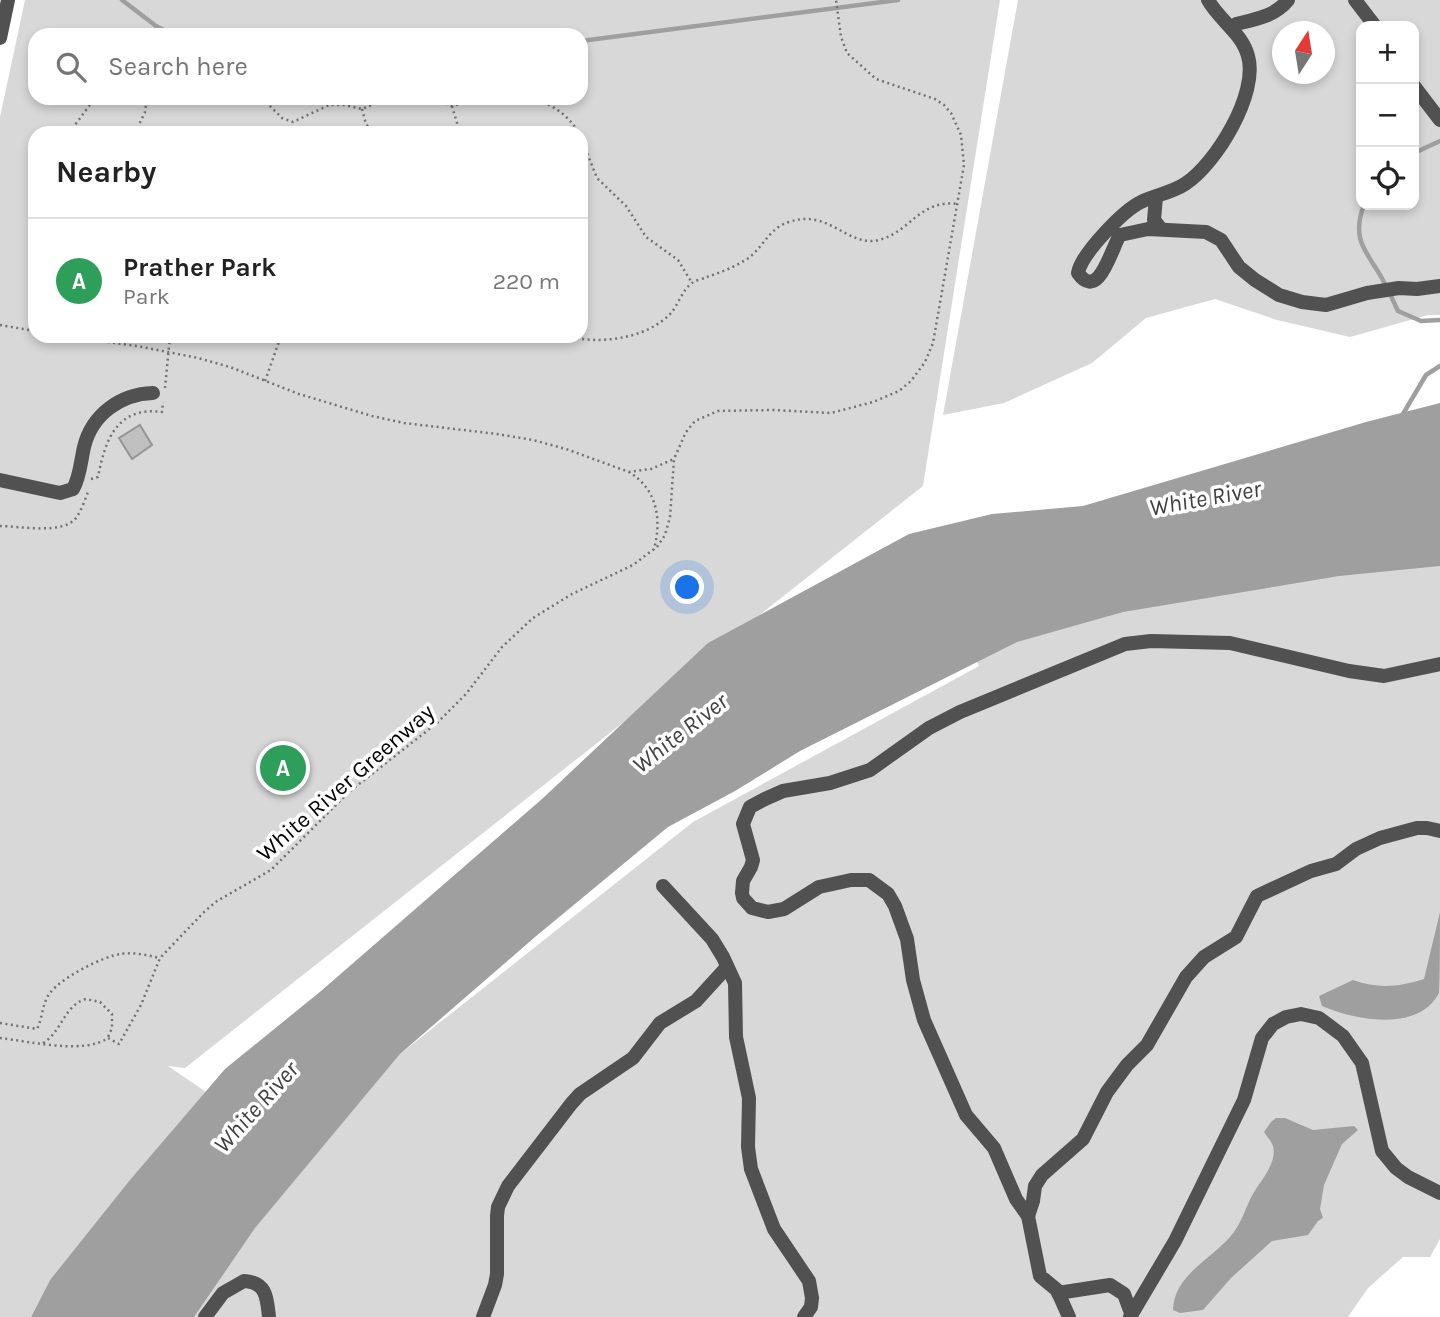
<!DOCTYPE html>
<meta charset="utf-8">
<style>
body{margin:0;font-family:Karla,sans-serif;background:#f6f6f6;color:#222}
.controls{position:absolute;right:21px;top:21px;display:grid;overflow:hidden;border-radius:14px;box-shadow:0 4px 10px #0003}
.controls button{width:63px;height:63px;display:grid;place-items:center;padding:0;border:0;border-bottom:2px solid #e0e0e0;background:#fff;color:#222;font:35px sans-serif}
.compass{position:absolute;left:1272px;top:21px;width:63px;height:63px;border-radius:50%;background:#fff;box-shadow:0 4px 10px #0003;rotate:12deg}
.you{position:absolute;left:688px;top:588px;width:24px;height:24px;margin:-18px;border:5px solid #fff;border-radius:50%;background:#1a73e8;box-shadow:0 0 0 10px #1a73e833}
.badge{display:grid;place-items:center;width:46px;height:46px;border-radius:50%;background:#7c3aed;color:#fff;font-size:23px;font-weight:700}
.pin{position:absolute;translate:-50% -50%;border:4px solid #fff;box-shadow:0 2px 7px #0006}
.list{margin:0;padding:0;list-style:none}
h2{display:flex;justify-content:space-between;align-items:center;height:91px;margin:0;padding:0 28px;font-size:30px}
h2 small{font-size:23px;font-weight:400;color:#767676}
.list li{display:grid;grid-template-columns:46px 1fr auto;gap:21px;align-items:center;box-sizing:border-box;height:126px;padding:0 28px;border-top:2px solid #e0e0e0}
.list b{display:block;font-size:26px;white-space:nowrap}
.list p{margin:0;font-size:23px;white-space:nowrap;color:#767676}
.list em{font-size:23px;font-style:normal;color:#767676}
.icon{flex:none;width:38px;height:38px;fill:none;stroke:currentColor;stroke-width:2;stroke-linecap:round;stroke-linejoin:round}
.map{position:relative;flex:none;width:1440px;height:1317px;overflow:hidden}
.search{position:absolute;background:#fff;box-shadow:0 4px 10px #0003;left:28px;top:28px;width:560px;height:77px;display:flex;align-items:center;gap:18px;box-sizing:border-box;padding:0 24px;border-radius:21px;color:#767676;font-size:26px}
.panel{position:absolute;background:#fff;box-shadow:0 4px 10px #0003;left:28px;top:126px;width:560px;height:217px;border-radius:21px}
.map>svg:first-child{display:block}
.green{fill:#d8d8d8;fill-rule:evenodd}
.water{fill:#9f9f9f}
.lines{fill:none;stroke-linecap:round;stroke-linejoin:round}
.stream{stroke:#9f9f9f;stroke-width:4.5}
.building{fill:#c0c0c0;stroke:#959595;stroke-width:2}
.path{stroke:#737373;stroke-width:2.5;stroke-dasharray:2 3.5;stroke-linecap:butt}
.minor{stroke:#515151;stroke-width:14}
.labels{text-anchor:middle;stroke-width:7;stroke-linejoin:round;paint-order:stroke}
.street-label{font-size:23px;fill:#000;stroke:#fff}
.water-label{font-size:24px;font-style:italic;fill:#404040;stroke:#fff}
</style>
<div class="map">
<svg width="1440" height="1317" viewBox="0 0 1440 1317">
<rect width="100%" height="100%" fill="#fff"/>
<!-- green -->
<g class="green">
<path d="M25 0H1000L923 486 185 1068 168 1066 206 1092 129 1181 50 1280 31 1317H0V117ZM35 35H581V98H35ZM35 133H581V336H35Z"/>
<path d="M1018 0H1440V315H1428L1350 337 1277 320 1215 299 1146 318 1092 363 1004 403 943 415ZM1361 26H1414V205H1361ZM1282 32H1324V74H1282Z"/>
<polygon points="1440,501 1440,1239 1430,1257 1403,1257 1368,1288 1348,1317 189,1317 221,1268 400,1054 693,822 979,666 966,637"/>
</g>
<!-- water -->
<g class="water">
<polygon points="1440,403 1440,566 1339,576 1123,612 1017,642 800,751 735,791 668,827 535,937 400,1054 255,1228 194,1317 31,1317 50,1280 129,1181 225,1069 321,991 542,799 708,643 909,534 992,514 1083,506 1366,422"/>
<path d="M1440 912C1440 926 1440 984 1439 993 1418 1033 1355 1020 1322 1006L1319 996 1353 980C1378 989 1399 987 1424 979Z"/>
<path d="M1276 1118H1285L1313 1130 1354 1126 1358 1130 1342 1144 1324 1185 1320 1209 1323 1218 1318 1221 1308 1235 1272 1241 1231 1278 1203 1310 1180 1313 1173 1310C1174 1273 1215 1258 1234 1232 1244 1218 1247 1202 1256 1189 1264 1177 1277 1161 1273 1146 1271 1140 1267 1137 1264 1132L1271 1122Z"/>
</g>
<g class="lines">
<!-- stream -->
<g class="stream">
<polyline points="122,0 156,26 173,35"/>
<polyline points="581,41 898,0"/>
<polyline points="1414,153 1440,141"/>
<path d="M1364 205C1349 244 1371 254 1386 286"/>
<polyline points="1390,294 1398,311 1421,321 1440,320"/>
<polyline points="1403,414 1426,375 1440,366"/>
</g>
</g>
<!-- building -->
<polygon class="building" points="140,425 152,445 132,459 119,438"/>
<g class="lines">
<!-- path -->
<g class="path">
<polyline points="262,98 282,118 293,122 329,105 345,105 362,109 388,98"/>
<polyline points="430,98 452,106 485,98"/>
<path d="M527 98C549 102 567 113 579 133"/>
<polyline points="452,106 460,133"/>
<polyline points="362,109 366,124 374,133"/>
<polyline points="69,133 95,98"/>
<polyline points="135,133 145,112 147,98"/>
<polyline points="581,138 597,178 626,206 646,237 678,260 692,283"/>
<polyline points="0,325 35,331"/>
<polyline points="64,336 137,346 198,358 230,367 299,394 372,416 404,423 497,434 533,440 566,449 629,472 651,469 674,459"/>
<path d="M310 336C326 342 343 345 358 336"/>
<path d="M566 336C599 345 647 339 671 313 678 305 683 289 692 283 696 280 703 279 707 277 722 272 737 266 750 257 764 245 771 227 789 222 829 208 848 248 879 240 912 231 919 199 959 204"/>
<polyline points="265,381 281,336"/>
<polyline points="165,388 170,336"/>
<path d="M91 479 98 477C105 440 117 406 162 412L163 402"/>
<path d="M0 526C19 526 63 535 76 518 81 511 85 500 88 492"/>
<polyline points="657,547 665,535 670,517 674,459 686,432 695,421 718,411 773,410 831,413 873,402 899,391 911,381 925,362 933,343 964,165 961,135 951,113 944,105 935,99 876,79 847,53 841,37 836,0"/>
<path d="M0 1023 37 1029C43 1017 42 1003 50 993 61 978 103 956 121 954 134 952 147 955 159 958"/>
<path d="M0 1038C28 1041 84 1055 108 1038L119 1044 141 1005 160 958 205 911 217 901 271 870 349 792 437 723 466 694 502 647 533 618 572 594 633 565 654 549C662 519 657 489 629 472"/>
<path d="M43 1043C62 1032 64 1005 86 999L100 1002 112 1014V1028L108 1037"/>
</g>
<!-- minor -->
<g class="minor">
<path d="M1208 0C1219 20 1242 33 1248 56 1259 93 1216 164 1185 184 1171 193 1155 195 1141 202 1124 210 1081 254 1078 273 1099 303 1112 246 1120 235L1148 229 1206 232 1221 240 1239 267 1255 280 1279 295 1302 302 1326 305 1367 293 1399 288 1417 289 1440 286"/>
<polyline points="1355,0 1375,26"/>
<path d="M1232 29 1236 24C1257 19 1275 16 1288 0"/>
<polyline points="0,38 8,0"/>
<polyline points="1414,86 1440,120"/>
<polyline points="1156,197 1154,220 1161,229"/>
<path d="M0 480 60 493 73 489C80 477 81 460 84 447 92 414 121 394 153 393"/>
<polyline points="663,886 712,939 723,957 735,983 736,1037 749,1098 748,1147 751,1169 774,1229 809,1281 812,1298 811,1307 804,1317"/>
<polyline points="1028,1216 1033,1201 1035,1186 1042,1175 1083,1139 1107,1092 1127,1065 1147,1045 1186,977 1204,957 1236,937 1257,896 1311,871 1336,864 1356,849 1380,838 1417,828 1427,828 1440,831"/>
<polyline points="1058,1293 1110,1285 1124,1294 1131,1313"/>
<path d="M205 1317 223 1293 244 1281C267 1282 267 1299 269 1317"/>
<polyline points="483,1317 495,1285 497,1274 497,1216 498,1207 508,1186 571,1104 580,1094 633,1058 660,1023 696,1001 727,967"/>
<polyline points="1069,1317 1057,1290 1040,1276 1028,1216 1016,1199 994,1148 966,1115 924,1020 913,980 907,939 895,906 888,894 869,880 851,880 819,887 784,909 768,912 752,908 743,898 742,893 743,881 751,867 753,860 743,824 750,807 765,799 783,791 830,783 870,770 929,728 960,712 1125,644 1151,641 1230,643 1349,671 1384,676 1440,664"/>
<polyline points="1130,1317 1175,1241 1244,1100 1262,1038 1273,1024 1286,1017 1301,1014 1319,1018 1343,1036 1362,1063 1382,1151 1396,1168 1408,1177 1440,1193"/>
</g>
</g>
<g class="labels">
<!-- street labels -->
<g class="street-label">
<text transform="translate(345 782) rotate(-41)" y="8">White River Greenway</text>
</g>
<!-- water labels -->
<g class="water-label">
<text transform="translate(1205 498) rotate(-10)" y="8">White River</text>
<text transform="translate(680 733) rotate(-38)" y="8">White River</text>
<text transform="translate(256 1107) rotate(-48)" y="8">White River</text>
</g>
</g>
</svg>
<div class="controls">
<button>+</button>
<button>−</button>
<button><svg class="icon" aria-label="locate" viewBox="0 0 24 24"><circle cx="12" cy="12" r="6"/><path d="M12 2v4M12 18v4M2 12h4M18 12h4"/></svg></button>
</div>
<svg class="compass" viewBox="-18 -18 36 36"><path d="M0-13l5 13h-10z" fill="#e53935"/><path d="M0 13l5-13h-10z" fill="#767676"/></svg>
<div class="you"></div>
<div class="pin badge" style="left:283px;top:768px;background:#2e9e5b">A</div>
<div class="search"><svg class="icon" aria-label="search" viewBox="0 0 24 24"><circle cx="10" cy="10" r="6"/><path d="M15 15l6 6"/></svg>Search here</div>
<section class="panel">
<h2>Nearby<small></small></h2>
<ul class="list">
<li><span class="badge" style="background:#2e9e5b">A</span><div><b>Prather Park</b><p>Park</p></div><em>220 m</em></li>
</ul>
</section>
</div>
